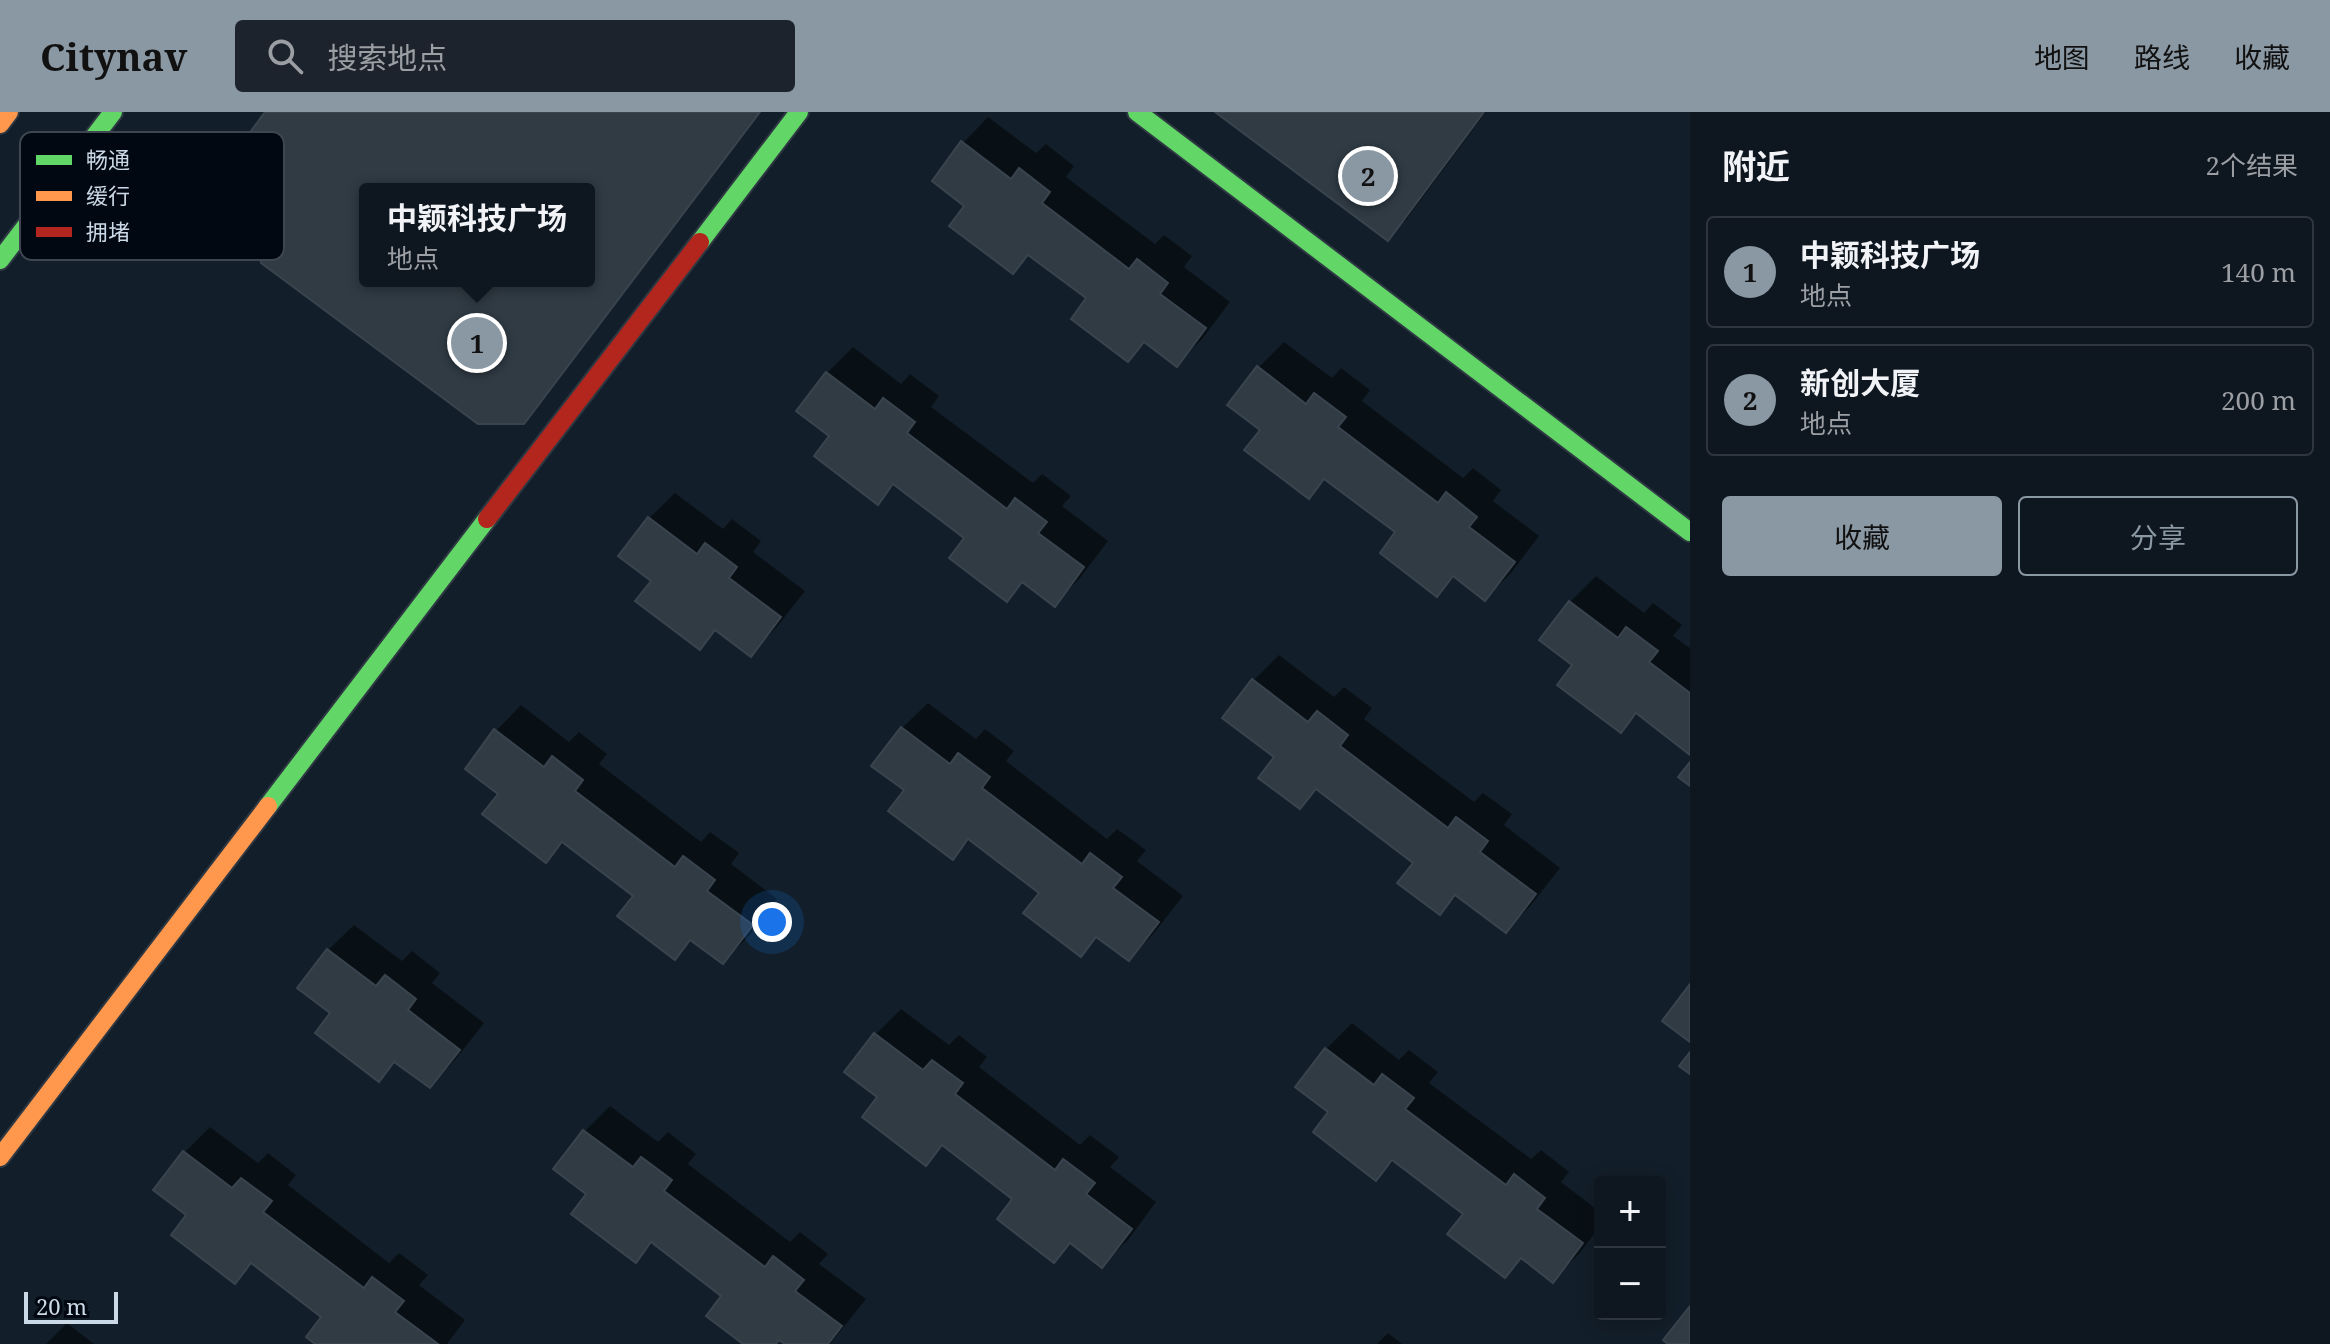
<!DOCTYPE html>
<html lang="zh">
<meta charset="utf-8">
<style>
body{margin:0;font-family:"Noto Serif","Noto Sans SC",serif;background:#1c232c;color:#f1f3f6}
.controls{position:absolute;right:24px;bottom:24px;display:grid;overflow:hidden;border-radius:8px;box-shadow:0 4px 20px #0003}
.controls button{width:72px;height:72px;display:grid;place-items:center;padding:0;border:0;border-bottom:2px solid #2e353d;background:#0e161f;color:#f1f3f6;font:40px sans-serif}
.scale{position:absolute;left:24px;bottom:20px;width:94px;box-sizing:border-box;padding-left:8px;border:4px solid #cbd9e7;border-top:0;font-size:22px;line-height:28px;white-space:nowrap;color:#cbd9e7;-webkit-text-stroke:6px #020811;paint-order:stroke}
.you{position:absolute;left:772px;top:810px;width:28px;height:28px;margin:-20px;border:6px solid #fff;border-radius:50%;background:#1a73e8;box-shadow:0 0 0 12px #1a73e833}
.badge{display:grid;place-items:center;width:52px;height:52px;border-radius:50%;background:#8a98a4;color:#111;font-size:26px;font-weight:700}
.pin{position:absolute;translate:-50% -50%;border:4px solid #fff;box-shadow:0 2px 8px #0006}
.popup{position:absolute;left:359px;top:71px;width:236px;height:104px;box-sizing:border-box;display:grid;place-content:center;border-radius:8px;background:#0e161f;filter:drop-shadow(0 2px 6px #0005);font-size:26px;white-space:nowrap;color:#9b9fa4}
.popup b{font-size:30px;color:#f1f3f6}
.popup::after{content:'';position:absolute;left:50%;top:100%;margin-left:-16px;border:16px solid transparent;border-top-color:#0e161f}
.list{margin:0;padding:0;list-style:none}
h2{display:flex;justify-content:space-between;align-items:center;height:104px;margin:0;padding:0 32px;font-size:34px}
h2 small{font-size:26px;font-weight:400;color:#9b9fa4}
.list li{display:grid;grid-template-columns:52px 1fr auto;gap:24px;align-items:center;box-sizing:border-box;height:112px;margin:0 16px 16px;padding:0 16px;border:2px solid #2e353d;border-radius:8px}
.list b{display:block;font-size:30px;white-space:nowrap}
.list p{margin:0;font-size:26px;white-space:nowrap;color:#9b9fa4}
.list em{font-size:26px;font-style:normal;color:#9b9fa4}
.actions{display:flex;gap:16px;padding:24px 32px}
.actions a{flex:1;padding:18px 0;border:2px solid #8a98a4;border-radius:8px;text-align:center;font-size:28px;color:#8a98a4}
.actions .main{background:#8a98a4;color:#111}
.icon{flex:none;width:44px;height:44px;fill:none;stroke:currentColor;stroke-width:2;stroke-linecap:round;stroke-linejoin:round}
.map{position:relative;flex:none;width:1690px;height:1232px;overflow:hidden}
header{display:flex;align-items:center;gap:48px;box-sizing:border-box;height:112px;padding:0 40px;background:#8a98a4;color:#111}
header strong{font-size:38px}
nav{display:flex;gap:44px;margin-inline-start:auto;font-size:28px}
.search{width:560px;height:72px;background:#1c232c;display:flex;align-items:center;gap:20px;box-sizing:border-box;padding:0 28px;border-radius:8px;color:#9b9fa4;font-size:30px}
main{display:flex}
aside{flex:1;background:#0e161f}
.map>svg:first-child{display:block}
.shadow{fill:#0007;fill-rule:evenodd}
.building{fill:#303b44;stroke:#3a444e;stroke-width:2;fill-rule:evenodd}
.lines{fill:none;stroke-linecap:round;stroke-linejoin:round}
.fast-casing{stroke:#2e3842;stroke-width:22}
.slow-casing{stroke:#2e3842;stroke-width:22}
.jam-casing{stroke:#2e3842;stroke-width:22}
.fast{stroke:#63d668;stroke-width:18}
.slow{stroke:#ff974d;stroke-width:18}
.jam{stroke:#b3261e;stroke-width:18}
.key{fill:#020811;stroke:#3e4751;stroke-width:2}
.key-label{font-size:22px;fill:#cbd9e7}
</style>
<header>
<strong>Citynav</strong>
<div class="search"><svg class="icon" aria-label="search" viewBox="0 0 24 24"><circle cx="10" cy="10" r="6"/><path d="M15 15l6 6"/></svg>搜索地点</div>
<nav><a>地图</a><a>路线</a><a>收藏</a></nav>
</header>
<main>
<div class="map">
<svg width="1690" height="1232" viewBox="0 0 1690 1232">
<rect width="100%" height="100%" fill="#121e29"/>
<!-- shadow -->
<g class="shadow">
<path d="M268 0H761L537 295 523 310 263 150ZM365 77H589V169H365Z"/>
<polygon points="1218,0 1486,0 1406,108 1387,126"/>
<polygon points="988,5 1036,41 1046,32 1074,54 1066,65 1155,132 1164,123 1192,144 1184,155 1230,190 1202,227 1176,253 1146,230 1128,248 1089,186 1031,142 1013,160 967,93 963,31"/>
<polygon points="1284,230 1332,266 1341,256 1370,278 1362,289 1463,366 1473,356 1501,378 1493,389 1539,424 1511,461 1485,487 1455,464 1437,482 1398,420 1327,366 1309,384 1263,318 1258,256"/>
<polygon points="853,235 901,272 910,262 939,284 931,295 1033,371 1042,362 1071,384 1062,394 1108,429 1080,466 1055,492 1024,469 1006,487 967,426 896,372 878,390 832,323 799,299 827,261"/>
<polygon points="675,381 723,417 732,407 761,429 753,440 805,479 776,516 750,542 718,517 700,535 654,468 649,406"/>
<polygon points="1596,464 1644,501 1653,491 1682,513 1673,524 1690,536 1690,640 1639,601 1621,619 1575,552 1570,490"/>
<polygon points="1279,543 1334,585 1344,575 1372,596 1364,607 1474,690 1483,681 1512,702 1504,713 1560,756 1531,793 1506,819 1458,783 1440,801 1416,750 1318,677 1300,695 1276,645 1225,606 1254,568"/>
<polygon points="928,591 976,627 985,617 1014,639 1006,649 1107,727 1117,717 1146,738 1137,749 1183,784 1154,821 1129,847 1099,824 1081,842 1042,781 971,727 953,745 907,678 902,616"/>
<polygon points="521,593 569,630 579,620 607,642 599,652 701,730 710,720 739,741 731,752 777,787 749,824 723,850 693,827 675,845 635,784 565,730 546,748 500,681 496,619"/>
<polygon points="354,813 402,849 412,839 440,861 432,871 484,911 455,948 430,974 397,949 379,967 333,900 328,838"/>
<polygon points="901,897 949,933 959,923 987,945 979,955 1080,1033 1090,1023 1119,1045 1110,1055 1156,1090 1128,1128 1102,1153 1073,1130 1054,1149 1015,1087 944,1033 926,1051 880,984 847,960 876,922"/>
<polygon points="1352,911 1399,948 1409,938 1438,960 1429,971 1531,1047 1541,1038 1569,1060 1561,1070 1600,1100 1600,1114 1579,1142 1553,1168 1523,1145 1505,1163 1466,1102 1395,1048 1376,1066 1331,999 1326,937"/>
<polygon points="610,994 658,1030 668,1020 696,1042 688,1052 790,1130 800,1120 828,1142 819,1152 866,1187 830,1232 788,1232 782,1227 777,1232 746,1232 724,1184 654,1130 636,1148 589,1081 556,1057 585,1019"/>
<polygon points="210,1015 258,1051 268,1041 296,1063 288,1073 389,1151 399,1141 428,1163 419,1173 465,1208 447,1232 318,1232 324,1205 253,1151 235,1169 189,1102 156,1078 185,1040"/>
<polygon points="67,1211 94,1232 46,1232"/>
<polygon points="1388,1221 1402,1232 1377,1232"/>
</g>
<!-- building -->
<g class="building">
<path d="M265 0H760L524 312H478L261 151 242 31ZM365 77H589V169H365Z"/>
<polygon points="1215,0 1484,0 1388,129"/>
<polygon points="961,29 1011,67 1019,56 1050,80 1042,91 1129,157 1137,147 1168,171 1160,182 1206,216 1177,255 1144,230 1128,250 1071,207 1086,186 1028,143 1013,162 949,114 964,94 932,69"/>
<polygon points="1257,254 1306,292 1314,281 1346,305 1338,315 1438,391 1446,380 1477,405 1469,415 1515,450 1485,489 1453,464 1437,485 1380,441 1395,420 1324,367 1309,387 1244,338 1260,318 1227,293"/>
<polygon points="826,260 875,297 883,286 915,310 907,321 1007,397 1015,386 1047,410 1038,421 1084,455 1055,495 1022,470 1007,490 949,446 964,426 893,372 878,393 814,344 829,324 796,299"/>
<polygon points="648,405 697,442 705,431 737,455 729,466 781,505 751,545 715,518 700,538 635,489 651,469 618,444"/>
<polygon points="1569,489 1618,526 1626,515 1658,539 1649,550 1690,581 1690,643 1636,601 1621,621 1557,573 1572,553 1539,528"/>
<polygon points="1252,567 1308,610 1317,599 1348,623 1340,634 1448,716 1456,705 1488,729 1480,740 1536,782 1506,821 1455,783 1440,803 1397,771 1413,751 1316,677 1300,697 1258,666 1274,645 1222,606"/>
<polygon points="901,615 950,652 958,641 990,665 982,676 1082,752 1090,741 1122,765 1113,776 1159,810 1129,849 1096,825 1081,845 1023,801 1039,781 968,727 953,748 888,699 904,678 871,654"/>
<polygon points="494,617 544,655 552,644 583,668 575,679 675,755 683,744 715,768 707,779 753,813 723,852 690,828 675,848 617,804 633,784 562,730 546,751 482,702 498,682 465,657"/>
<polygon points="1690,650 1690,674 1678,665"/>
<polygon points="327,837 376,874 385,863 416,887 408,898 460,938 430,976 394,950 379,970 315,921 330,901 297,876"/>
<polygon points="1690,872 1690,930 1662,909"/>
<polygon points="874,921 923,958 932,948 963,971 955,982 1055,1058 1063,1047 1095,1071 1086,1082 1132,1117 1102,1156 1070,1131 1054,1151 997,1107 1012,1087 942,1033 926,1054 862,1005 877,985 844,960"/>
<polygon points="1325,936 1374,973 1382,962 1414,986 1405,997 1506,1073 1514,1062 1545,1086 1537,1097 1583,1131 1553,1171 1521,1146 1505,1166 1447,1122 1463,1102 1392,1048 1376,1069 1313,1020 1328,1000 1295,975"/>
<polygon points="1690,940 1690,962 1679,954"/>
<polygon points="583,1018 633,1055 641,1045 672,1068 664,1079 765,1155 773,1144 804,1168 795,1179 842,1214 828,1232 785,1232 779,1228 776,1232 743,1232 706,1204 721,1184 651,1130 636,1151 571,1102 586,1082 553,1057"/>
<polygon points="183,1039 232,1076 241,1066 272,1089 263,1100 364,1176 372,1165 404,1189 395,1200 438,1232 315,1232 306,1225 321,1205 251,1151 235,1172 171,1123 186,1103 153,1078"/>
<polygon points="1690,1194 1690,1232 1668,1232 1663,1228"/>
</g>
<g class="lines">
<!-- fast casing -->
<g class="fast-casing">
<g id="fast">
<polyline points="1137,0 1690,420"/>
<polyline points="700,130 799,0"/>
<polyline points="0,148 113,0"/>
<polyline points="268,694 487,407"/>
</g>
</g>
<!-- slow casing -->
<g class="slow-casing">
<g id="slow">
<polyline points="0,12 9,0"/>
<polyline points="0,1045 268,694"/>
</g>
</g>
<!-- jam casing -->
<g class="jam-casing">
<polyline id="jam" points="487,407 700,130"/>
</g>
<!-- fast -->
<use href="#fast" class="fast"/>
<!-- slow -->
<use href="#slow" class="slow"/>
<!-- jam -->
<use href="#jam" class="jam"/>
</g>
<!-- legend -->
<rect x="20" y="20" width="264" height="128" rx="12" class="key"/>
<rect x="36" y="43" width="36" height="10" fill="#63d668"/>
<rect x="36" y="79" width="36" height="10" fill="#ff974d"/>
<rect x="36" y="115" width="36" height="10" fill="#b3261e"/>
<g class="key-label">
<text x="86" y="56">畅通</text>
<text x="86" y="92">缓行</text>
<text x="86" y="128">拥堵</text>
</g>
</svg>
<div class="controls">
<button>+</button>
<button>−</button>
</div>
<div class="scale">20 m</div>
<div class="you"></div>
<div class="pin badge" style="left:477px;top:231px">1</div>
<div class="popup"><b>中颖科技广场</b>地点</div>
<div class="pin badge" style="left:1368px;top:64px">2</div>
</div>
<aside>
<h2>附近<small>2个结果</small></h2>
<ul class="list">
<li><span class="badge">1</span><div><b>中颖科技广场</b><p>地点</p></div><em>140 m</em></li>
<li><span class="badge">2</span><div><b>新创大厦</b><p>地点</p></div><em>200 m</em></li>
</ul>
<div class="actions"><a class="main">收藏</a><a>分享</a></div>
</aside>
</main>
